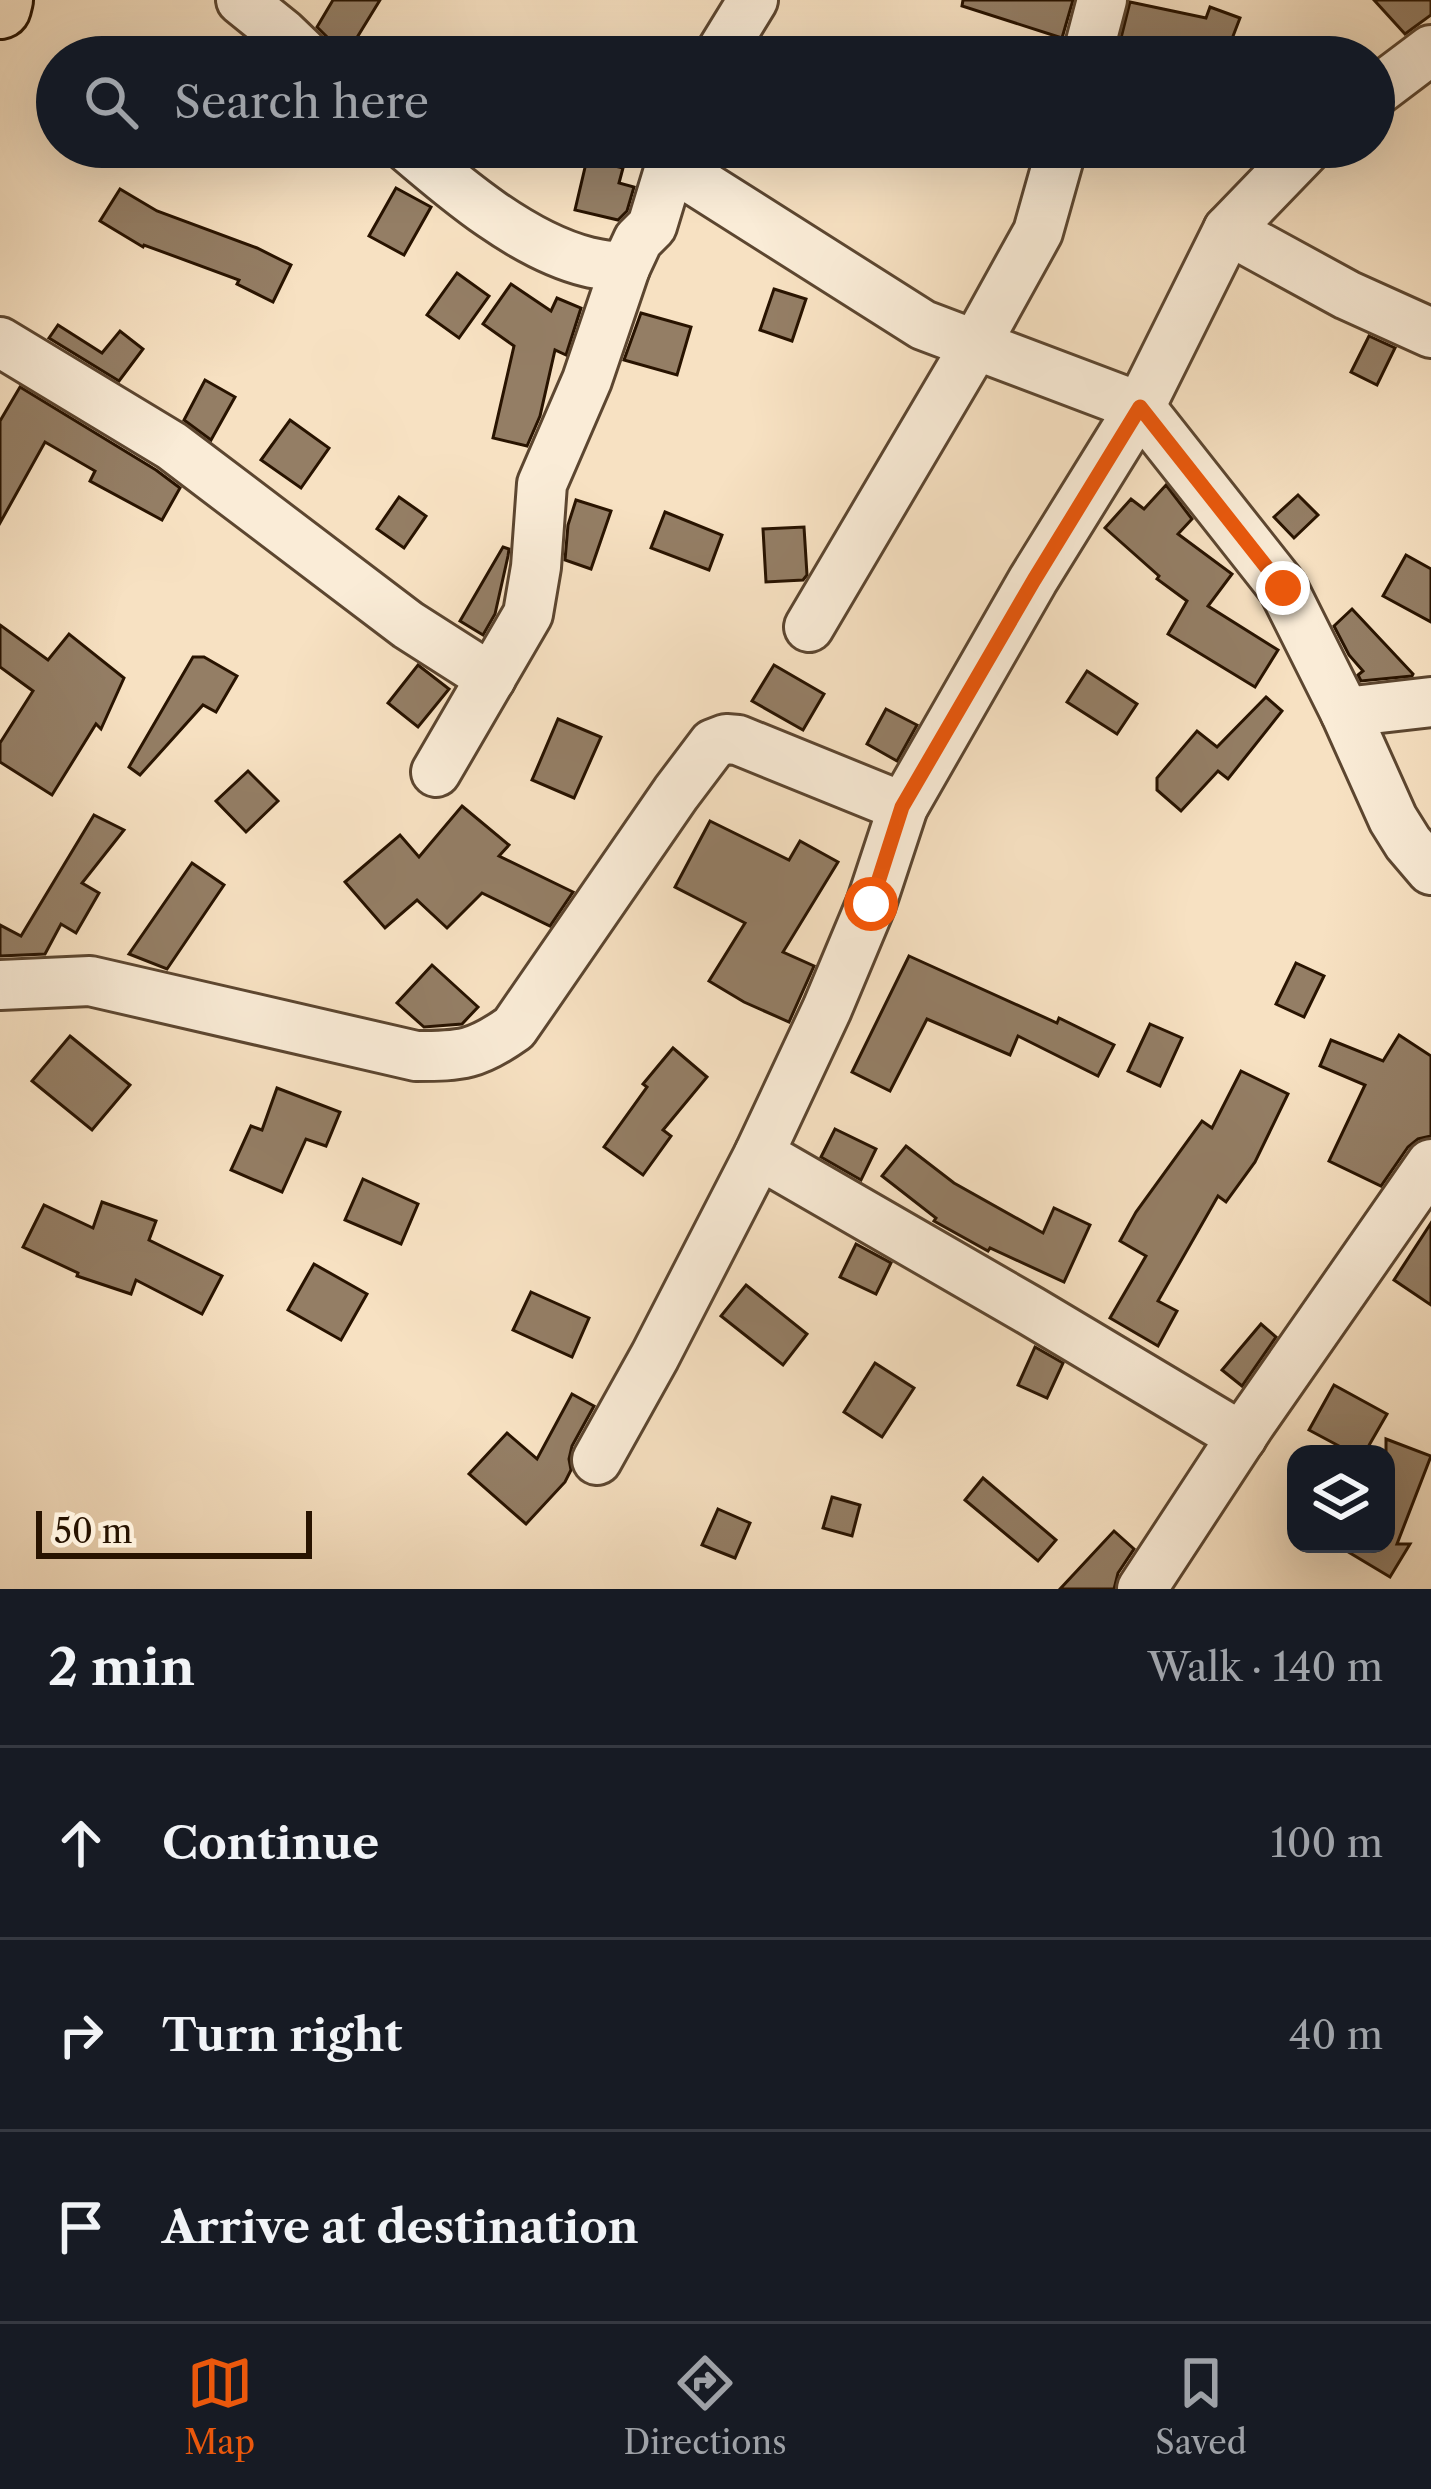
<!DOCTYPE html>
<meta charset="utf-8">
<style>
body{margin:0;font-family:"Libre Caslon Text",serif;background:#242831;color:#f1f3f6}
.controls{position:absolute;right:36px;bottom:36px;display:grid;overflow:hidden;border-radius:24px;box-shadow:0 12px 48px #0002}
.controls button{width:108px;height:108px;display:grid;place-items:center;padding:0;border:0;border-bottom:3px solid #363941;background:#171b24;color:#f1f3f6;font:60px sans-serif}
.scale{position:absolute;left:36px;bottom:30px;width:276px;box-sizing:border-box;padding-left:12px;border:6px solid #281300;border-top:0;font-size:33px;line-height:42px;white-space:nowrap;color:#281300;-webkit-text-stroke:9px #faecd7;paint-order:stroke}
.stop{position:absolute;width:36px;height:36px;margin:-27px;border:9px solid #ea580c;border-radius:50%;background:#fff}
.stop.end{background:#ea580c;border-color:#fff;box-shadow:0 3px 12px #0008}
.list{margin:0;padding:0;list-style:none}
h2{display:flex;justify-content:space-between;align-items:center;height:156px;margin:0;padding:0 48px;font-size:51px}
h2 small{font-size:39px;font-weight:400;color:#9ea1a6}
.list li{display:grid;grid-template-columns:78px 1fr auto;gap:36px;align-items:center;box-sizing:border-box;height:192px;padding:0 48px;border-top:3px solid #363941}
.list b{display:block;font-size:45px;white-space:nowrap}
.list em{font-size:39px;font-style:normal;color:#9ea1a6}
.icon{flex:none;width:66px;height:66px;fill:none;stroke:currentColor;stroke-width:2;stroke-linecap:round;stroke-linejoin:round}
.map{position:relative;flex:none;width:1431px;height:1589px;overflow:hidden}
.search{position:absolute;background:#171b24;box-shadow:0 12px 48px #0002;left:36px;right:36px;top:36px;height:132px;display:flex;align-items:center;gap:30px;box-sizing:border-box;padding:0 42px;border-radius:66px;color:#9ea1a6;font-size:45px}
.sheet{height:732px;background:#171b24}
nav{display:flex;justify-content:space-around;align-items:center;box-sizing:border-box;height:168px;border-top:3px solid #363941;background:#171b24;font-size:33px;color:#9ea1a6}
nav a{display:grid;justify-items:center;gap:6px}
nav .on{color:#ea580c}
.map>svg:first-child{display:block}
.building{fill:#947e65;stroke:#281300;stroke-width:3}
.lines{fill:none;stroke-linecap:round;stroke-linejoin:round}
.minor-casing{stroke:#5c4630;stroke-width:54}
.major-casing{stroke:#281300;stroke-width:66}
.minor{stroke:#faecd7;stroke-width:48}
.major{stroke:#f7e1c2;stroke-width:60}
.route{stroke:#ea580c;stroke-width:15}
</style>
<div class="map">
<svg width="1431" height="1589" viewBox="0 0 1431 1589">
<rect width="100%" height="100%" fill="#f7e1c2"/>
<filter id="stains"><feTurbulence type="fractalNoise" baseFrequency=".00167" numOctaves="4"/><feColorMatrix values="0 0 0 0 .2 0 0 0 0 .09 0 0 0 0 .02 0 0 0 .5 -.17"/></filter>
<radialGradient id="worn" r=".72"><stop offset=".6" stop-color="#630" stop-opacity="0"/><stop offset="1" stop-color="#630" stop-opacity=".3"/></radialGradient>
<!-- building -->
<g class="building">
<polygon points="333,0 380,0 345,57 335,50 327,37 317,27"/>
<polygon points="963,0 1073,0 1062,38 962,6"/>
<polygon points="1374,0 1431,0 1431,15 1405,34"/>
<polygon points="1130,2 1206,18 1210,7 1240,18 1225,57 1207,57 1174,45 1172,53 1120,42"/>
<polygon points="587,159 623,168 619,183 634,187 627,211 618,220 575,210"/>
<polygon points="396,188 431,207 404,255 369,236"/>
<polygon points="120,189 157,211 257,248 291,265 273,302 237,284 239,280 144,245 143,247 100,221"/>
<polygon points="457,273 489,296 459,338 427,315"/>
<polygon points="511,284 551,311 557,298 581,308 566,355 555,350 540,416 527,446 493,438 514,346 483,324"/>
<polygon points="774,289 806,299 792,341 760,330"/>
<polygon points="641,313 691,327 677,375 624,360"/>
<polygon points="58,325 102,353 120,331 143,349 119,381 49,338"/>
<polygon points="1369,336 1395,348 1377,385 1351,372"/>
<polygon points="205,380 235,397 211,440 184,420"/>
<polygon points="20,387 156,470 180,488 162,520 90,481 95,471 45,442 0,523 0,421"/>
<polygon points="290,420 329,448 301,488 261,460"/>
<polygon points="1166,485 1192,519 1178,534 1232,574 1208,606 1278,650 1255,687 1168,634 1187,601 1157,579 1159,576 1105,528 1131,499 1144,509"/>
<polygon points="1298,495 1318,515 1294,538 1274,517"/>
<polygon points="399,497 426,516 404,548 377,529"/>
<polygon points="576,500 611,511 591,569 565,560 568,525"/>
<polygon points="665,512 722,535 709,570 651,548"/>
<polygon points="804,527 807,575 803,580 766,582 763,529"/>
<polygon points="503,547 509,549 508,556 495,614 483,635 460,621"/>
<polygon points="1406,555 1431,569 1431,622 1383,596"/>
<polygon points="1352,609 1413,674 1412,676 1361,681 1358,675 1363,671 1349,655 1334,626"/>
<polygon points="0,625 48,660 69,634 124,678 101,729 96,724 52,795 0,762 0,743 33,691 0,667"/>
<polygon points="193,657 204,657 237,676 216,712 203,705 140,775 129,767"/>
<polygon points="418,665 449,689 418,727 388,703"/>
<polygon points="774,665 824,694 803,730 752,701"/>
<polygon points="1087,671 1137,704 1117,734 1067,702"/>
<polygon points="1266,697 1282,711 1228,779 1218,771 1181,811 1157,790 1157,778 1197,731 1217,747"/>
<polygon points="886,709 917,725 897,761 867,744"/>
<polygon points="558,719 601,737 574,798 532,780"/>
<polygon points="248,771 278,801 246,832 216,801"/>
<polygon points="462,806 509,845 499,856 573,892 550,926 482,893 447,928 417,900 385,928 345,882 400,835 419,857"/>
<polygon points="94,815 124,830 82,883 99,893 76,933 61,924 45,954 0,956 0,925 21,936"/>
<polygon points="710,821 789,860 800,841 838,862 783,952 814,966 789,1022 744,1002 709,981 745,923 675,887"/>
<polygon points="192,863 224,885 167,969 129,954"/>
<polygon points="909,956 1057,1023 1059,1018 1114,1045 1098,1076 1018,1036 1010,1055 927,1019 890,1091 852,1072"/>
<polygon points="1296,963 1324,976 1304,1017 1276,1004"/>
<polygon points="432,965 478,1007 462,1024 424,1027 397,1003"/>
<polygon points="1150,1024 1182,1038 1160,1086 1128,1071"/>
<polygon points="1399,1035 1431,1056 1431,1136 1418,1139 1408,1147 1381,1186 1329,1161 1365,1085 1320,1066 1331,1040 1383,1061"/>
<polygon points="70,1036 130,1085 92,1130 32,1081"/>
<polygon points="673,1048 707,1077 663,1130 671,1136 643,1175 604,1147 647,1087 643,1084"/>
<polygon points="1241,1071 1288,1094 1255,1162 1226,1202 1218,1196 1158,1301 1177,1311 1158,1346 1110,1318 1146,1256 1120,1241 1136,1212 1202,1121 1212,1128"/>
<polygon points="277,1088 340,1112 326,1146 306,1139 282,1192 231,1170 251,1126 262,1130"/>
<polygon points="835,1129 876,1149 861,1180 821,1157"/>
<polygon points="906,1146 954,1183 1043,1233 1054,1208 1090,1225 1064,1282 990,1248 988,1251 934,1221 936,1218 882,1176"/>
<polygon points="363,1179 418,1204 401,1244 345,1220"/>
<polygon points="102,1202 156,1221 149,1240 222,1276 202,1314 136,1280 131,1294 77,1276 78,1273 23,1247 44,1205 93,1228"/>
<polygon points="1431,1223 1431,1305 1394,1280"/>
<polygon points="856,1244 891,1263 876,1294 840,1277"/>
<polygon points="314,1264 367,1294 341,1340 288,1310"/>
<polygon points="746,1285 807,1334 783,1365 721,1316"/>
<polygon points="531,1292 589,1318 572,1357 513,1330"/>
<polygon points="1261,1324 1276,1337 1242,1386 1222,1370"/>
<polygon points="1035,1347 1063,1363 1047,1398 1018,1385"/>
<polygon points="875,1363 914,1388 882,1437 844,1412"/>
<polygon points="1334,1385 1387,1414 1364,1454 1354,1454 1309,1430"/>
<polygon points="572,1394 594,1406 572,1446 569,1459 571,1470 565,1482 526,1524 469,1474 507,1433 537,1459"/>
<polygon points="1386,1439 1431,1456 1397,1544 1410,1544 1390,1577 1335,1544 1386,1544"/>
<polygon points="983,1478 1056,1540 1038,1561 965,1500"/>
<polygon points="832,1497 860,1505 852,1536 823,1528"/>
<polygon points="718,1509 750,1523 735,1558 702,1545"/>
<polygon points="1114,1531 1134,1549 1118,1573 1114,1589 1060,1589"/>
</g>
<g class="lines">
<!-- minor casing -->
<g class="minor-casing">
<g id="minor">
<polyline points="241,0 283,34 307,57"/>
<polyline points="718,57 753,0"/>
<polyline points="1087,57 1102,0"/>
<polyline points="1374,93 1431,50"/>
<path d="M407 147C457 190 523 246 588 262 600 265 613 266 625 268L638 240 652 226 676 147"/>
<polyline points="672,166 923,325 1140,407 1283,588 1345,712 1393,819 1408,843 1431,870"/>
<polyline points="1228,230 1347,295 1431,333"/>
<polyline points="0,342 172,446 408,625 491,678"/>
<polyline points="809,627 976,344 1038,232 1062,147"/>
<polyline points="1345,712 1431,702"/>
<polyline points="436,772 528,614 536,567 542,484 587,380 625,268"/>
<path d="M0 985 90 981 416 1056C462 1056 476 1055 514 1028L676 793 713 744 726 739 738 740 903 807"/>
<polyline points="759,1154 1031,1311 1242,1437"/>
<polyline points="597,1460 655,1356 759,1154 827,1009 871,904 903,807 1033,580 1140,407 1228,230 1308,147"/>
<polyline points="1142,1589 1250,1424 1431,1164"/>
</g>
</g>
<!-- major casing -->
<g class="major-casing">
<polyline id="major" points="0,8 2,0"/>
</g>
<!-- minor -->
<use href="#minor" class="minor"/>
<!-- major -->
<use href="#major" class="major"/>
</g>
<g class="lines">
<!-- route -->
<polyline class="route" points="871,904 902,807 1034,580 1140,407 1283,588"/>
</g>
<rect width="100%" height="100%" filter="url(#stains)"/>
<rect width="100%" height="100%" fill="url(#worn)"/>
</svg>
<div class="controls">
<button><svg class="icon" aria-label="layers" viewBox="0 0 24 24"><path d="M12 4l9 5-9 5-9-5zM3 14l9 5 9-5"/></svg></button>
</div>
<div class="scale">50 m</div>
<div class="stop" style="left:871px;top:904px"></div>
<div class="stop end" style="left:1283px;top:588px"></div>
<div class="search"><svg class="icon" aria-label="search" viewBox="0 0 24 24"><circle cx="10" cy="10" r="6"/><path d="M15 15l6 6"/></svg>Search here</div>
</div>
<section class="sheet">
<h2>2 min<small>Walk · 140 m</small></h2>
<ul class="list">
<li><svg class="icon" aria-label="ahead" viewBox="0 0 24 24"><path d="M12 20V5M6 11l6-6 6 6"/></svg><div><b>Continue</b></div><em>100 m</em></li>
<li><svg class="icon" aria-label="right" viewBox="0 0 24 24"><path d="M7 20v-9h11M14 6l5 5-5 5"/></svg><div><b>Turn right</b></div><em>40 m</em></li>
<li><svg class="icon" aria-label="arrive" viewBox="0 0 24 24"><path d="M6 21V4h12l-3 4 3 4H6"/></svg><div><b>Arrive at destination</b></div></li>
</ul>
</section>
<nav>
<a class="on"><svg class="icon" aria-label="map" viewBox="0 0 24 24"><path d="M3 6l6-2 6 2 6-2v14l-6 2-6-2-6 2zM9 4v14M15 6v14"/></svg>Map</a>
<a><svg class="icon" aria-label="directions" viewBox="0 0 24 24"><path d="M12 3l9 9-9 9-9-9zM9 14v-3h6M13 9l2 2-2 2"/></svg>Directions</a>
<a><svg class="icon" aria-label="saved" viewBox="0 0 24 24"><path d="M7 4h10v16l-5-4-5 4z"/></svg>Saved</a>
</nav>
